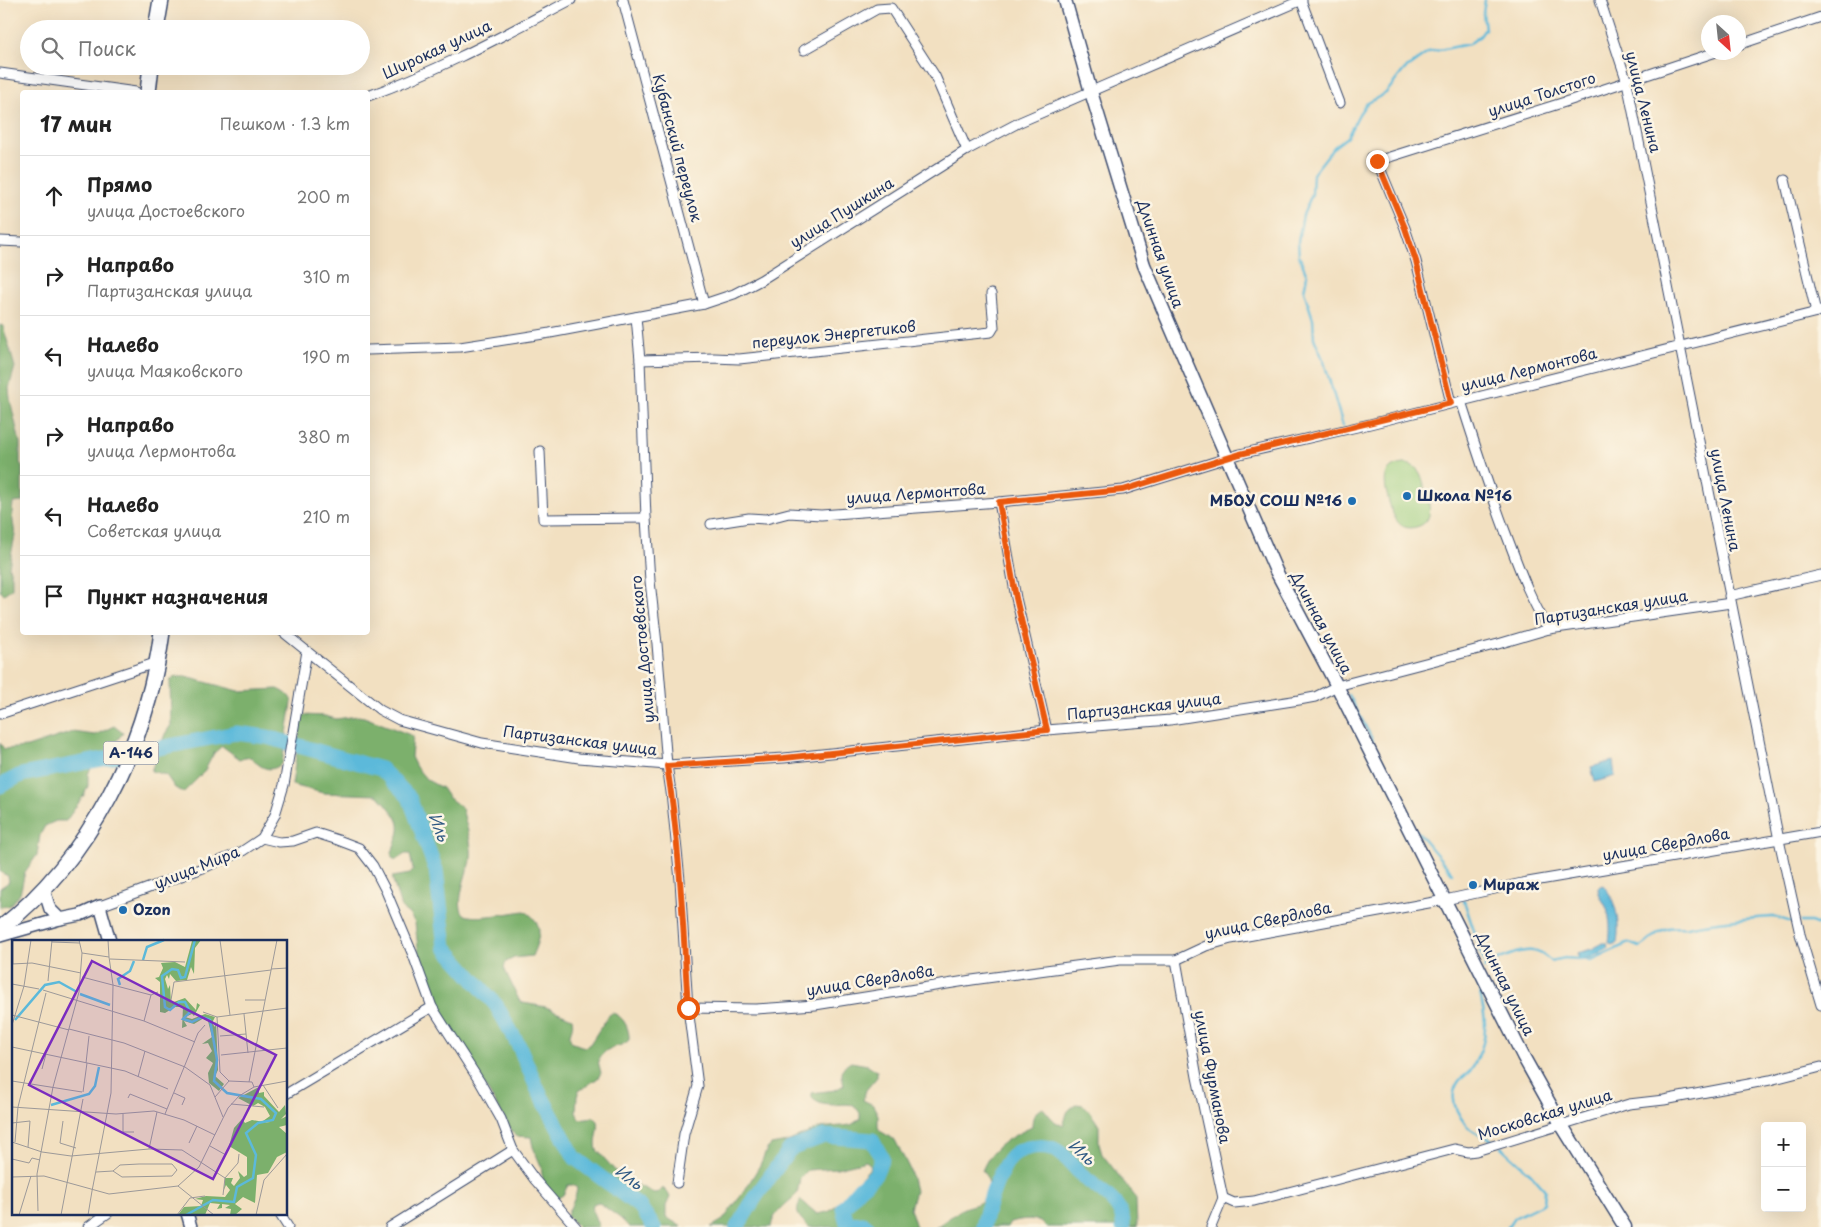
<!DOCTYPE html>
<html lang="ru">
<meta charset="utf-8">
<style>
body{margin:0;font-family:"Playpen Sans",sans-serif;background:#f6f6f6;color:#222}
.controls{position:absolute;right:15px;bottom:15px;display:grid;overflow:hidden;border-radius:5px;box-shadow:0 5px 20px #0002}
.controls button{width:45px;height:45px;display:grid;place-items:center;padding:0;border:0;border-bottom:1px solid #e0e0e0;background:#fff;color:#222;font:25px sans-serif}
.compass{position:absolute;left:1701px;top:15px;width:45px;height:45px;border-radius:50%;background:#fff;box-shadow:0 5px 20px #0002;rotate:153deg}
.stop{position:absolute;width:15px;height:15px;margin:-11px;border:4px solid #ea580c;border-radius:50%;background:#fff}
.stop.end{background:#ea580c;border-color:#fff;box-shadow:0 1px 5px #0008}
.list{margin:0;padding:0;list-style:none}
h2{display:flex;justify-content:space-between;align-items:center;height:65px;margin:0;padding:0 20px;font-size:21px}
h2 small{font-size:16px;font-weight:400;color:#767676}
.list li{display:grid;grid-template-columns:32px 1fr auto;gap:15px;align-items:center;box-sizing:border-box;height:80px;padding:0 20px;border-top:1px solid #e0e0e0}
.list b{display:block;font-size:19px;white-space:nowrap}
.list p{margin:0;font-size:16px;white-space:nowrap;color:#767676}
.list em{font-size:16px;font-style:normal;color:#767676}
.icon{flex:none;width:28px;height:28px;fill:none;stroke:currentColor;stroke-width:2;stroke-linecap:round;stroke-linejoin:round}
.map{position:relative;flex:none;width:1821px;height:1227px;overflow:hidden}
.search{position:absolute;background:#fff;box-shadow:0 5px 20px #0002;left:20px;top:20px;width:350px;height:55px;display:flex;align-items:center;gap:12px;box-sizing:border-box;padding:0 18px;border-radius:28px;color:#767676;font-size:19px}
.panel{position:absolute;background:#fff;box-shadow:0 5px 20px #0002;left:20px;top:90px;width:350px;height:545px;border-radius:5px}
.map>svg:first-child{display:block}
.green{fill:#9bcd7d;stroke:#5b7e6e}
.forest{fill:#7cb06c;stroke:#4c7065}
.water{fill:#5cb9da;stroke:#3c749c}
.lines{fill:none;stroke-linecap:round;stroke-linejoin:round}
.stream{stroke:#5cb9da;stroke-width:2.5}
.river{stroke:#5cb9da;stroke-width:15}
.minor-casing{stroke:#3b4a6d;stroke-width:11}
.tertiary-casing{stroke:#3b4a6d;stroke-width:14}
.secondary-casing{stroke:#3b4a6d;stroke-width:15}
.trunk-casing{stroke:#3b4a6d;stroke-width:18}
.minor{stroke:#fff;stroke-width:9}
.tertiary{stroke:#fff;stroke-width:11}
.secondary{stroke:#fff;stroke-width:12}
.trunk{stroke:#fff;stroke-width:15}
.route{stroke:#ea580c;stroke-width:6}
.poi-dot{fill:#1f6fb2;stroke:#fcf5e5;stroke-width:2}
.labels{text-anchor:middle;stroke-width:5;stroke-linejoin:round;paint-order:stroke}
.shield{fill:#fcf5e5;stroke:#5e6a86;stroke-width:1}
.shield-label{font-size:14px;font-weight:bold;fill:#1b2f5e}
.street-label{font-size:15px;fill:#1b2f5e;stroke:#fcf5e5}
.poi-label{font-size:15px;font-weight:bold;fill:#1b2f5e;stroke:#fcf5e5;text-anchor:start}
.water-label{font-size:16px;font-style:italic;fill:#2e5883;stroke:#fcf5e5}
.inset-river{fill:none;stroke:#5cb9da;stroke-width:2.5}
.inset-road{fill:none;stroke:#9c9999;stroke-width:1}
.view{fill:#7b2cbf;fill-opacity:0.15;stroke:#7b2cbf;stroke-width:2.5}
.inset-edge{fill:none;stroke:#1b2f5e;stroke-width:2.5}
</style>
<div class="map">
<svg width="1821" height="1227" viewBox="0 0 1821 1227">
<rect width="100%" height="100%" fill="#fcf5e5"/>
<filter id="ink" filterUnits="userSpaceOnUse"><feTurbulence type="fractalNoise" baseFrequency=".02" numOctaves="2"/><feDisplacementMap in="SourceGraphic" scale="10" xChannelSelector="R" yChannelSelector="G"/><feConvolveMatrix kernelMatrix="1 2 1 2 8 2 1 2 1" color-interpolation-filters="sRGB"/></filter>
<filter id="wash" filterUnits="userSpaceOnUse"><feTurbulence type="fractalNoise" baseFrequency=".0096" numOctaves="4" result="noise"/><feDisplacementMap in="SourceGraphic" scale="20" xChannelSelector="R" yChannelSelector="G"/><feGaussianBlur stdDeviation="1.12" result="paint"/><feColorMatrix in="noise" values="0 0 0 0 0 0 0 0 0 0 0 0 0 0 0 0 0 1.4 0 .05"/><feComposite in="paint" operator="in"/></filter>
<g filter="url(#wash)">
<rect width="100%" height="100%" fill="#f2e0c1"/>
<!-- green -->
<path class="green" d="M1404 464C1410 464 1414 466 1418 470 1422 475 1423 482 1425 488 1429 502 1436 522 1416 527 1398 532 1393 515 1389 502 1384 484 1380 466 1404 464Z"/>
<!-- forest -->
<g class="forest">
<polygon points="0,325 3,326 15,367 9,388 10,399 20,443 20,463 22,466 22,502 13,503 12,514 15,535 9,567 12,577 12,588 4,594 0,591"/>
<path d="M174 677H186L239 691 278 689C285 692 291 696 292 703L282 763C271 774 260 768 251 757L240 759 222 746 214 753 204 772 184 792 175 788 166 775 151 771 165 734 171 725 170 681Z"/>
<path d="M302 715 325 716 336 719 358 716 364 717 413 736 411 757 416 767 427 780 442 788 448 797 462 808C465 821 473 845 471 858 468 869 454 905 464 914 472 921 514 912 525 911 545 924 540 937 532 956L514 958 506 962 504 968 519 1000 523 1003 546 1007 572 1018C576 1033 558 1040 585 1047L590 1044 608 1016 612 1013C623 1015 630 1029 629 1040 619 1050 607 1043 598 1061L601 1073 598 1078 579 1091 577 1096 576 1112 579 1119 594 1117 598 1121C600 1131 594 1140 597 1150L618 1174 627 1180 654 1193 659 1192 663 1188 667 1192 670 1197 666 1206V1217L682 1227H629L620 1218 598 1202 593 1204 592 1210 599 1227H578L567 1216C570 1206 576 1199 577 1188L573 1185H568L563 1195 558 1198 549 1191 543 1182 541 1166 533 1147 531 1137 515 1136 432 998 419 956 415 923 409 914 401 908 392 877 410 874 413 870 410 854H405L396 860 392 858C391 853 393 851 394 846 401 830 402 822 390 809 386 804 382 798 376 795L323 793 292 785Z"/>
<polygon points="114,726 123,733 109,750 93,765 88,774 88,786 84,795 66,821 56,821 45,826 40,835 37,855 25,872 20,894 9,906 0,907 0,888 9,882 8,876 0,872 0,743 4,749 27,747 73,732 95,735"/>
<path d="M851 1062 868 1065 877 1071V1077L866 1090 863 1100 873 1105 878 1115V1127L880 1131 895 1140 910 1170 915 1191 910 1208 916 1227H809C800 1218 793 1213 801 1200L817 1214 828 1212 833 1209 869 1169 871 1165 866 1161 837 1168 808 1170 800 1178 797 1194C787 1204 773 1212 771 1227H711L723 1220 745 1190 760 1165 767 1149 771 1145 787 1142 820 1128 851 1125 860 1119V1113L854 1105C840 1102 824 1110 812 1098V1093L835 1090 844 1085C841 1075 840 1068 851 1062Z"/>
<path d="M1077 1104 1083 1105 1087 1108 1096 1121 1099 1126V1144L1102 1154 1134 1195 1136 1200 1137 1227H1047C1035 1216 1024 1219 1010 1222L1007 1227H936C945 1221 953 1215 962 1209 967 1206 972 1206 977 1204 991 1197 993 1182 982 1171 991 1147 1010 1137 1032 1127 1032 1118 1034 1111 1043 1108L1054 1121 1063 1126C1068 1113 1064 1112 1077 1104Z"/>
</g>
<!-- water -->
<g class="water">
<polygon points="1613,761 1615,776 1595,782 1591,767"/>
<path d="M1603 885C1617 901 1620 923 1617 943L1611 945 1609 942C1611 931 1610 919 1607 909 1604 901 1598 896 1598 887Z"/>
<polygon points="1603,943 1607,943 1608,948 1590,958 1579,959 1577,953 1592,949"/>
</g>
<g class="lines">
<!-- stream -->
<g class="stream">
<polyline points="1343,426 1324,362 1314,338 1313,319 1304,291 1307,275 1299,256 1298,242 1303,215 1312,194 1313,174 1334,147 1347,137 1359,114 1366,104 1386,93 1404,70 1429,52 1469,44 1480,36 1485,29 1483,13 1485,0"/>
<polyline points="1349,695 1373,741"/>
<polyline points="1375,746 1387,772"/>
<polyline points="1416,830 1452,873"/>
<polyline points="1464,901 1486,967"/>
<polyline points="1801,922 1811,922 1821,926"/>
<path d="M1484 968C1496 960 1523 947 1537 952 1542 953 1547 958 1551 961L1565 958 1591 960 1629 943 1640 947C1650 942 1655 932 1665 929 1672 926 1681 928 1688 927 1716 921 1745 919 1773 917 1782 918 1787 922 1795 922"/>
<path d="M1477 978C1480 998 1489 1022 1483 1043 1481 1051 1475 1064 1470 1071 1467 1075 1462 1077 1459 1081 1448 1096 1456 1113 1467 1126 1475 1135 1487 1136 1496 1143"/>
<polyline points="1501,1147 1531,1174 1545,1190 1544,1203 1514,1218 1508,1227"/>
</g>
<!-- river -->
<g class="river">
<polyline points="0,786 21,775 236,733 267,737 381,769 409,797 436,870 445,947 496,1005 519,1046 538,1090 575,1158 640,1207 654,1227"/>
<polyline points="737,1227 756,1196 790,1149 824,1136 872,1140 882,1158 875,1175 859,1189 843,1208 847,1223 864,1224 868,1227"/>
<path d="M983 1227C987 1207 997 1176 1009 1159 1017 1148 1038 1144 1051 1148 1065 1152 1074 1169 1085 1178 1100 1191 1125 1204 1123 1227"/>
</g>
</g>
</g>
<g filter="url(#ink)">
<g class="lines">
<!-- minor casing -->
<g class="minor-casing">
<g id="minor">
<polyline points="623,0 704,304"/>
<polyline points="1301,0 1340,103"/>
<polyline points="1600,0 1627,82 1779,840 1800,934 1821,1005"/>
<polyline points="1738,45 1821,17"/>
<polyline points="804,50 877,9 891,8 935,76 967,150"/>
<polyline points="0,73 136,92"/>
<path d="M368 96C438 71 504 35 571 0"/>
<polyline points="1372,157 1377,161 1405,228 1416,261 1451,403"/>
<polyline points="1377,161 1565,102 1716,52"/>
<polyline points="1785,180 1816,312"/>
<polyline points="0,241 22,242"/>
<polyline points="636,317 640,360 646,518 650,581 657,644 667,765 671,792 680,880 688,1008 698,1086 684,1134 677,1183"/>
<polyline points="368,350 460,347 550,333 704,304 734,294 761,280 967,150 1020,122 1302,0"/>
<polyline points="640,360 714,358 739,359 991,332 994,327 991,294"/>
<path d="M1461 401C1475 445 1489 488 1505 531 1518 565 1529 598 1549 629"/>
<polyline points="540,451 543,519 646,518"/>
<polyline points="999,502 1016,598 1047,730"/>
<polyline points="711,524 749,518 766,519 789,513 821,515 999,502 1123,490 1240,454 1370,424 1821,311"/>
<polyline points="1729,596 1821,575"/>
<polyline points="283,632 380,710 399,720 482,743 579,758 667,765 784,758 1047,730 1170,720 1299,700 1315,697 1337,686 1498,644 1549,629 1731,603"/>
<polyline points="0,714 158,662"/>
<polyline points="262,838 279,842 293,841 316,833 338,840 359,848 373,866 386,891 413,955 432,1007 480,1082 501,1119 513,1150 535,1180 576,1227"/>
<polyline points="100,906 208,866 241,852 262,838 275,815 284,785 307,651"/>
<polyline points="1176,960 1197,1077 1223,1198"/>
<polyline points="688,1008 756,1009 815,1005 972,980 1120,960 1176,960 1206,946 1231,939 1445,900 1522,883 1821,832"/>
<polyline points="286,1094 432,1007"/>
<polyline points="279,1213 288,1227"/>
<polyline points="88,1227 108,1213"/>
<polyline points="390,1227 513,1150"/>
<polyline points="1211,1227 1223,1198 1234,1203 1254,1201 1454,1149 1468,1152 1476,1151 1629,1104 1664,1100 1770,1080 1821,1067"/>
</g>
</g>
<!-- tertiary casing -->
<g class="tertiary-casing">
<g id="tertiary">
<polyline points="44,890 50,909 60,919 80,915 100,906 110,941"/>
<polyline points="0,936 60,919"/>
<polyline points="187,1213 191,1227"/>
</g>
</g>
<!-- secondary casing -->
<g class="secondary-casing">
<polyline id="secondary" points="1065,0 1091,92 1144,265 1276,571 1337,686 1523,1056 1561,1124 1625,1227"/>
</g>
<!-- trunk casing -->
<g class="trunk-casing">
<g id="trunk">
<polyline points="156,29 161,0"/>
<polyline points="148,92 151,66"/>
<path d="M0 929C90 858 147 746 162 632"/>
</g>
</g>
<!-- minor -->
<use href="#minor" class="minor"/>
<!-- tertiary -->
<use href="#tertiary" class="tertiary"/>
<!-- secondary -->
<use href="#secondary" class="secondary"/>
<!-- trunk -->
<use href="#trunk" class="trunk"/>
</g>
</g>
<g class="lines" filter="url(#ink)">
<!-- route -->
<path class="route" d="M688 1008C683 927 680 845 667 766L784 758 1047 730 1016 598 999 502 1123 490 1240 454 1451 403 1416 261 1405 228 1377 161"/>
</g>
<!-- markers -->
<g class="poi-dot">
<circle cx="1407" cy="496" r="5"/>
<circle cx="1352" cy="501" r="5"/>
<circle cx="1473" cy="885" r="5"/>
<circle cx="123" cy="910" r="5"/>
</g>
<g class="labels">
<!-- shield labels -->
<rect class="shield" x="103.5" y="741.5" width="55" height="23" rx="4"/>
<g class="shield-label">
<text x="131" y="758">А-146</text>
</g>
<!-- street labels -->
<g class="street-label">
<text transform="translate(437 50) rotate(-25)" y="5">Широкая улица</text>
<text transform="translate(1542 95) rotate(-18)" y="5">улица Толстого</text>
<text transform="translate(1643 102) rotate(76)" y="5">улица Ленина</text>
<text transform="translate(677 148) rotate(75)" y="5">Кубанский переулок</text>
<text transform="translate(842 213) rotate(-32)" y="5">улица Пушкина</text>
<text transform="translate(1160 254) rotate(71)" y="5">Длинная улица</text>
<text transform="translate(834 335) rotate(-6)" y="5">переулок Энергетиков</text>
<text transform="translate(1529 370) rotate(-14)" y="5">улица Лермонтова</text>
<text transform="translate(916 494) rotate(-4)" y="5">улица Лермонтова</text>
<text transform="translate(1725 500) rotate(79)" y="5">улица Ленина</text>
<text transform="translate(1611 608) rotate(-9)" y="5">Партизанская улица</text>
<text transform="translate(1321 623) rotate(62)" y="5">Длинная улица</text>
<text transform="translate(643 649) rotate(-95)" y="5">улица Достоевского</text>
<text transform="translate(1144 707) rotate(-6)" y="5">Партизанская улица</text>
<text transform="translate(580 741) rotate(7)" y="5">Партизанская улица</text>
<text transform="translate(1666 845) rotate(-10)" y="5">улица Свердлова</text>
<text transform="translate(197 868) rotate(-22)" y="5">улица Мира</text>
<text transform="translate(1268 921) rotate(-12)" y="5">улица Свердлова</text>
<text transform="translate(870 981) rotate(-9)" y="5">улица Свердлова</text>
<text transform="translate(1505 984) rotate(64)" y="5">Длинная улица</text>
<text transform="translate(1212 1077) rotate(79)" y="5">улица Фурманова</text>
<text transform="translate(1545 1115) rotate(-17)" y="5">Московская улица</text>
</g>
<!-- poi labels -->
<g class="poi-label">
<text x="1417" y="501">Школа №16</text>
<text x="1342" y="506" text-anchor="end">МБОУ СОШ №16</text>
<text x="1483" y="890">Мираж</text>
<text x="133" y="915">Ozon</text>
</g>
<!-- water labels -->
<g class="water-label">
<text transform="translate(439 827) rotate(69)" y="6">Иль</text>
<text transform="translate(1082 1152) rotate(43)" y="6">Иль</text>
<text transform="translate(629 1177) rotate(37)" y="6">Иль</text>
</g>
</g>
<!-- overview -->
<g transform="translate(12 940)">
<rect width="275" height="275" fill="#f2e0c1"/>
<path d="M189 0 183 8 182 34 179 27 175 40 164 41 158 34 157 39 155 35 153 39 156 49 158 45 159 63 173 58 184 70 185 63 188 65 182 76 180 74 173 77 180 79 193 74 203 77 200 83 203 87 204 81 206 130 203 136 212 144 207 151 197 143 196 133 201 123 194 118 200 111 196 103 190 104 200 97 196 81 192 78 182 84 172 81 175 86 170 88 171 67H163L153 73 148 72V42L143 38 147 37 151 28 149 23 163 22 173 27 180 1ZM247 147V153L252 152V156L267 172 273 165 274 174 269 179 275 176V185L267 187 275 194V212L265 217 256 233 245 235 243 263 231 257 223 264 230 269 223 275H218L219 269 213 268 218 265 210 264V268L205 269 208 264 198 263 193 275H166L172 267 189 266 191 260 183 259 194 256 213 257 218 250 214 245 212 250 213 238H221L219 243 222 246 228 238 226 231 232 237 235 235V217L217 206 222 188 230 179 233 183 240 180 258 183 251 181 258 176 253 167 246 163 241 166 226 158Z" fill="#7cb06c"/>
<path class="inset-river" d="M131 20 135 7 152 0M108 45 106 39 118 31 122 21M68 54 98 65M3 80 33 45 47 42 65 52M39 165 77 154 83 146 87 127M174 275 201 260 222 262 225 247 241 238 244 215 234 193 246 183 261 180 264 173 249 159 215 153 202 141 205 120 198 80 190 77 180 82 171 79 178 72 173 62H167L158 70 153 67 150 36 160 29 166 30 169 38 173 37 183 0"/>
<path class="inset-road" d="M67 0 70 13 97 17 101 45 99 153 80 251M96 0 97 17M208 0 218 75M40 2 68 3M98 19 173 22M0 24 20 23 69 33M1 24V0M259 29 275 28M70 37 139 55 146 52M36 41 40 0M0 44 27 49M31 50 132 81 183 102M159 60 162 42 259 30M233 60H253M191 72 205 77 275 68M232 74 236 113M0 75 57 90M205 77 208 132 217 141M132 81 139 55M0 85 12 46 19 0M57 89 112 103 173 127 198 145 211 177M208 96 234 94M0 107 113 131 156 149M209 115 275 108M74 123 77 96M30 129 34 114M126 137 133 111M0 141 70 152M237 142 265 0M251 145 266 168M71 152 75 123M162 153 173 158 170 165M203 157 217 141 240 142 242 147M116 158 118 154 155 169M219 164 252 167M0 167 104 174 142 171 172 180 203 195M111 174V192H122M153 174 186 93 193 85M51 181 48 203 64 208M0 183 18 181 16 207M0 202 30 212M3 202 6 167 34 53M177 203 185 186M198 206 214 215M137 209 145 172M30 212 59 216 137 209 170 210 213 238M0 219 17 223 20 218 28 220M84 232 101 231 108 225 127 224H160L165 230 160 236 110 237 101 231M0 237 32 236 97 254 166 246 187 227 216 168 227 156 242 147 275 141M213 238 226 223 227 214M166 246 202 275M211 255 213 238M26 271 25 234 41 147 67 52 70 13M7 275 19 236M49 275 71 159M76 275 80 251M165 275 178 258 193 256M244 275 252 240 275 214"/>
<path class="view" d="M80 21 264 115 201 239 17 145Z"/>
<rect width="275" height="275" class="inset-edge"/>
</g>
</svg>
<div class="controls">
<button>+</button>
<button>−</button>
</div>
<svg class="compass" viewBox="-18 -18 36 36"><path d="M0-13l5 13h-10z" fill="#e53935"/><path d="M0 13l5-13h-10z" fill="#767676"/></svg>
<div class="stop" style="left:688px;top:1008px"></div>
<div class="stop end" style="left:1377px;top:161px"></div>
<div class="search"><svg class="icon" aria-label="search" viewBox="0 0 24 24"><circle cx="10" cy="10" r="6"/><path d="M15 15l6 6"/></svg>Поиск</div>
<section class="panel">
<h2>17 мин<small>Пешком · 1.3 km</small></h2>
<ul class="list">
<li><svg class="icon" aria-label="ahead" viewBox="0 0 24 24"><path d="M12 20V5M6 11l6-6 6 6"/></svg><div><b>Прямо</b><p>улица Достоевского</p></div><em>200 m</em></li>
<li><svg class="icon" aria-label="right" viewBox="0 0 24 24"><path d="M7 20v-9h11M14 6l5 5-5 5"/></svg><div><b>Направо</b><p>Партизанская улица</p></div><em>310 m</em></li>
<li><svg class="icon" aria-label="left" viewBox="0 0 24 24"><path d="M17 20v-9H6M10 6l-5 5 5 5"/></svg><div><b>Налево</b><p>улица Маяковского</p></div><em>190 m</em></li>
<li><svg class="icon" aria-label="right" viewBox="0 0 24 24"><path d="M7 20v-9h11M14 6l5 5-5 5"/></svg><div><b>Направо</b><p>улица Лермонтова</p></div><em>380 m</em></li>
<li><svg class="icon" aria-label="left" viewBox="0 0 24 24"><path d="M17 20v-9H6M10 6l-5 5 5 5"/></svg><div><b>Налево</b><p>Советская улица</p></div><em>210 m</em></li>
<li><svg class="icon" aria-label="arrive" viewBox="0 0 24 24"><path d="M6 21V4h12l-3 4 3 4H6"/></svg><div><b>Пункт назначения</b></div></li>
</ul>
</section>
</div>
